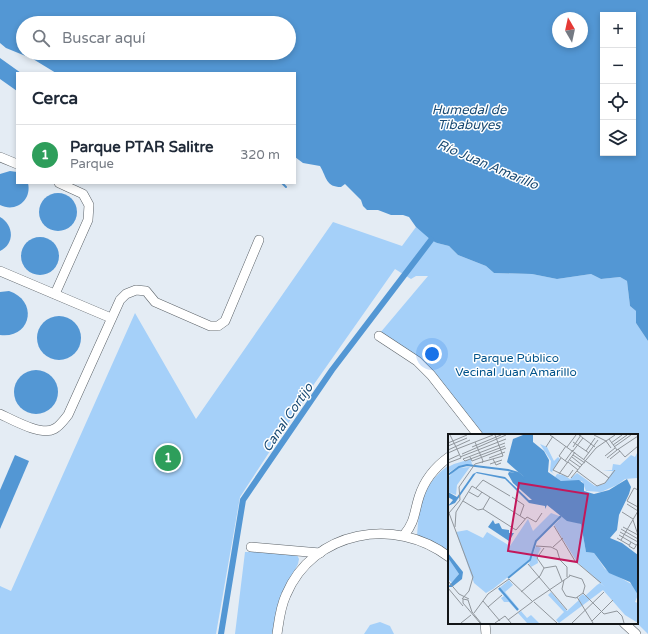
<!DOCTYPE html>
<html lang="es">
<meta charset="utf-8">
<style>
body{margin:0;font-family:"Varela Round",sans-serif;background:#f2f2f3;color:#1f2937}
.controls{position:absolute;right:12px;top:12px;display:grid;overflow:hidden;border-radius:0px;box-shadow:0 2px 6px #0003}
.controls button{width:36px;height:36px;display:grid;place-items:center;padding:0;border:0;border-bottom:1px solid #e0e1e3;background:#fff;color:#1f2937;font:20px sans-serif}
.compass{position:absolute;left:552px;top:12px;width:36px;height:36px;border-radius:50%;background:#fff;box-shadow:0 2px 6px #0003;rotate:351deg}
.you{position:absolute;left:432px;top:354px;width:14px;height:14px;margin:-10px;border:3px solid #fff;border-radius:50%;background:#1a73e8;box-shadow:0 0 0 6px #1a73e833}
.badge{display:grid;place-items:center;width:26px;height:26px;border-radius:50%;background:#0f766e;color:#fff;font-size:13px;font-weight:700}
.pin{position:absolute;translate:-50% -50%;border:2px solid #fff;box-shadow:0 1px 4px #0006}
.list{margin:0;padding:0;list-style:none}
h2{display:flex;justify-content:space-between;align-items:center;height:52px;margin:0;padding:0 16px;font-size:17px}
h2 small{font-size:13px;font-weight:400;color:#747a83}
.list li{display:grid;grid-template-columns:26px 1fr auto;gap:12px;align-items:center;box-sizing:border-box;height:60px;padding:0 16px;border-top:1px solid #e0e1e3}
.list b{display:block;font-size:15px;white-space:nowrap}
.list p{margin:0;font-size:13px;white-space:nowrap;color:#747a83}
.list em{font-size:13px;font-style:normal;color:#747a83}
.icon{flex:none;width:22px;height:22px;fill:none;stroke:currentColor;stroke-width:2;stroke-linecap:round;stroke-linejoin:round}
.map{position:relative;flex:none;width:648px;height:634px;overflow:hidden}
.search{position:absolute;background:#fff;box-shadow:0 2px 6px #0003;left:16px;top:16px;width:280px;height:44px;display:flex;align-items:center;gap:10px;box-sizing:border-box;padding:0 14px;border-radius:22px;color:#747a83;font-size:15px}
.panel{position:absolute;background:#fff;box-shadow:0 2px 6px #0003;left:16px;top:72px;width:280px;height:112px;border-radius:0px}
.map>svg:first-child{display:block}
.green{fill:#a5d0f9}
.water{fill:#5397d4;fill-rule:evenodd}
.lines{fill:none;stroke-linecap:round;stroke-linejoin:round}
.stream{stroke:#5397d4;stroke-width:2}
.canal{stroke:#5397d4;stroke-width:6}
.minor-casing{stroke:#5b6268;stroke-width:10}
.minor{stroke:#fff;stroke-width:9}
.labels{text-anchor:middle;stroke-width:3;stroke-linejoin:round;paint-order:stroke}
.park-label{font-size:12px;fill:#00538b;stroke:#fff}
.water-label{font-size:13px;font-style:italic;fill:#1a4b74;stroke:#fff}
.inset-river{fill:none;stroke:#5397d4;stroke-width:2}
.inset-road{fill:none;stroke:#90969c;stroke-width:1}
.view{fill:#c2185b;fill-opacity:0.15;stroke:#c2185b;stroke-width:2}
.inset-edge{fill:none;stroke:#121517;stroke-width:2}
</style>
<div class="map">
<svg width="648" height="634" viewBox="0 0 648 634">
<rect width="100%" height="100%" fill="#e4ecf4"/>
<!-- green -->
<g class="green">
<polygon points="333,222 402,246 416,227 437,243 449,246 458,255 486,266 494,273 532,274 557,279 591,274 601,279 620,277 627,281 630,306 636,311 636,323 648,341 648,634 637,623 637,435 483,435 476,429 449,393 380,333 428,276 416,276 411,279 395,269 312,387 240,497 216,634 0,634 0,586 11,591 135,313 196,419"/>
<path d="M449 465V552L417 537C419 504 421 486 449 465Z"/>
<polygon points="245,552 278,552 297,555 299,559 298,564 282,595 274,634 235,634"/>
<polygon points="380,622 390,626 394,634 364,634 370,625"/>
</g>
<!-- water -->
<g class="water">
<path d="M0 0H648V341L636 323V311L630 306 627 281 620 277 601 279 591 274 557 279 532 274 494 273 486 266 458 255 449 246 437 243 431 240 416 227 409 217 403 215H391L378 210H367L363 206 361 200 345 184 341 187C326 187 327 178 320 166L303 163 295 157V73H56L33 59 6 48 0 43ZM603 15H633V153H603ZM558 18H582V42H558ZM23 23H289V53H23Z"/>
<polygon points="0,58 21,73 17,73 17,91 0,79"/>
<path d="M10 171 17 172V183H28C32 200 16 213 0 205V174Z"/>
<circle cx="58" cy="212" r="19"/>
<path d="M0 217C14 225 15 244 0 251Z"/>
<circle cx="40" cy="256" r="19"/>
<path d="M9 291C39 301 31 339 0 335V292Z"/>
<circle cx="59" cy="338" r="22"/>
<circle cx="36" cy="392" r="22"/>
<polygon points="15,455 29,461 0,529 0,490"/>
</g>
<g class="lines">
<!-- stream -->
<polyline class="stream" points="282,183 286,187"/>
<!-- canal -->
<polyline class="canal" points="221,634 243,500 332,370 431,240"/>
<!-- minor casing -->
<g class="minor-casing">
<g id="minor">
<polyline points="0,157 17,164"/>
<polyline points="0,271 111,318"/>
<polyline points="55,294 88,220 89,205 83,194 59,183"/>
<polyline points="379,336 417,361 431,375 478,435"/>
<path d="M0 414C13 420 41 436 54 429 59 427 64 420 68 415L120 300 126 294 136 290 146 291 155 302 210 326H218L225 321 259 240"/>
<path d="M404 535C415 522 414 513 419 497 424 481 435 467 449 457"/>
<polyline points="251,547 320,553"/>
<polyline points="485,623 486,634"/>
<polyline points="624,623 636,634"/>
<path d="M277 634C279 621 280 608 286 595 313 530 396 516 449 557"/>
</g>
</g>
<!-- minor -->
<use href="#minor" class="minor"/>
</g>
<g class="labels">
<!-- park labels -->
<g class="park-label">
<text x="516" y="362">Parque Público<tspan x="516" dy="14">Vecinal Juan Amarillo</tspan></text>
</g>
<!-- water labels -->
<g class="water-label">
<text x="469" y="114">Humedal de<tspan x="469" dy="15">Tibabuyes</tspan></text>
<text transform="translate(488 164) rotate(23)" y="5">Río Juan Amarillo</text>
<text transform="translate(287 417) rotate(-56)" y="5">Canal Cortijo</text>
</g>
</g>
<!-- overview -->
<g transform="translate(448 434)">
<rect width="190" height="190" fill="#e4ecf4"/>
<path d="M92 10 99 13 106 27 110 23 112 25 104 38 107 41 102 37 103 27ZM190 17 189 44 177 45 169 51 153 58 138 57 134 47H113L107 43 109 40 115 41 122 45 129 39 147 52 156 50 165 37H155L164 36 165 30 172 31 183 21 187 23ZM23 25 24 31 11 32 0 39V33L6 30ZM22 33 9 51 8 61 0 58V44L5 38 11 34ZM103 79 133 90 138 118 146 119 157 135 185 151 190 161 187 168 190 169V189L177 181 155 156 111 189 108 186 116 178 100 161 103 158 119 177 131 166V163L135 160 137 162 149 151 152 149 157 153 129 128 106 91 111 86 109 85 88 106 81 126 45 155 38 159 26 149 8 98 19 96 35 104 39 98 62 112 80 85 85 97ZM88 112 93 114 89 122 90 129 83 133 81 130ZM0 124 11 140 4 149 0 145ZM61 146 65 151 57 158 71 175 69 177 61 168H56L53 164 56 162 50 155ZM73 177 79 184 83 181 91 189H79L70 179Z" fill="#a5d0f9"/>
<path d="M75 1H85V8L96 17 101 26 100 38 113 47 131 46 136 50V57L146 60 161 56 179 45 183 53 181 60 171 81 169 96 162 104 174 109 190 121V161L182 148 161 139 146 119 138 118 133 90 119 87 99 71 97 75V72L81 69 57 45 28 39 7 69 0 72 5 66 0 63V58L9 63 25 40 29 38 57 43 81 66H84L65 49 60 40 61 38 70 39 76 43 59 28 65 5ZM45 86 47 90 51 89 54 95 61 96V99H66L61 107 40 93ZM0 119 15 138 14 145 4 153H0L11 140 0 124Z" fill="#5397d4"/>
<path class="inset-river" d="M0 41 11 33 19 31 60 36 70 39 77 45M60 144 82 126 88 107 113 82M51 154 70 176"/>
<path class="inset-road" d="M2 1 9 15 45 1M102 1 161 44M131 1 147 13M146 1 158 7 167 1M161 5 169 16 190 2M27 8 35 27 34 29M125 8 141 19M0 9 19 1M163 9 174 1M165 11 179 1M0 12 19 4M118 12 111 22 120 29M24 13 53 1M98 13 105 2M119 13 128 1M125 13 133 1M166 13 183 1M170 15 177 23 190 12M0 16 22 6M125 17 135 4M138 17 147 4M0 19 9 15 13 24M14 20 58 1M125 21 137 29M157 22 167 14M12 23 58 5M22 23 24 27 58 14M124 23 134 31M41 24 57 18M113 24 105 36 120 43 125 36M159 24 169 16M15 25 17 27 57 12M15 25 57 9M45 25 48 31 53 29M136 25 150 6M162 25 172 17M0 26 11 21M122 26 132 33M117 27 125 16M120 28 130 36M0 29 13 24M42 30 54 26M129 37 149 52 157 49 167 36M111 40 127 18M123 44 148 14 158 7 163 14M28 54 35 46 62 62M190 56 186 54 179 67 190 73M21 58 30 63 34 58M42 63 35 75 68 96 79 83 88 88 94 79M64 63 76 71 72 82M15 67 30 76 35 75M179 70 190 77M174 78 185 85M185 86 190 101M106 92 127 127 153 149M7 93 8 78 24 52 77 85M175 93 190 101M173 95 190 105M172 98 190 108M171 101 188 111M169 104 181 111M173 106 190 77M183 108 181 112 186 115 189 110M88 112 103 113 109 116 112 126 119 133V143M105 113 115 104M96 114 89 124 96 134M80 130 119 176M108 132 114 147M96 134 108 132M121 141 134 145 137 152 135 159M61 145 85 168M116 146 114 155 118 162 128 164 135 159M0 147 11 160 21 165M0 154 15 172M73 158 92 142 96 134M135 159 156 180M129 163 145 189M14 165 21 157 25 143 1 79 12 66 11 53 27 30 55 22 47 1M35 167 52 187M85 167 122 142M86 168 109 189M40 173 54 161M26 179 40 160 61 145M156 180 169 177 174 182 176 189M60 186 84 168M144 187 165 166M13 189 23 181M32 189 15 169V165L20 166 24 178 33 189M47 189 57 182 63 189M124 189 156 158"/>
<path class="view" d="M71 49 140 60 129 128 60 117Z"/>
<rect width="190" height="190" class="inset-edge"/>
</g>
</svg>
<div class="controls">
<button>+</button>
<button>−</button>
<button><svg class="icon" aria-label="locate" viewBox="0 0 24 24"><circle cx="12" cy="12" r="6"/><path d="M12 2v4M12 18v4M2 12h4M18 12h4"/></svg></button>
<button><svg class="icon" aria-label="layers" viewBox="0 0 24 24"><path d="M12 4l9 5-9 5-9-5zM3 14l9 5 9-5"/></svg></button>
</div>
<svg class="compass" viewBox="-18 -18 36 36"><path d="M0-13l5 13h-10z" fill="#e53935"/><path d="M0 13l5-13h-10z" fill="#747a83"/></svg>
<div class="you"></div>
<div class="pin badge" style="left:168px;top:458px;background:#2e9e5b">1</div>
<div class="search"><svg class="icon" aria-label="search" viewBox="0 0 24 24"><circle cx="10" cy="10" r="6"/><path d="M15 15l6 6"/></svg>Buscar aquí</div>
<section class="panel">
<h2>Cerca<small></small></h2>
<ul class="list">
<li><span class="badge" style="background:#2e9e5b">1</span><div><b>Parque PTAR Salitre</b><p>Parque</p></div><em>320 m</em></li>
</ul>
</section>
</div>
